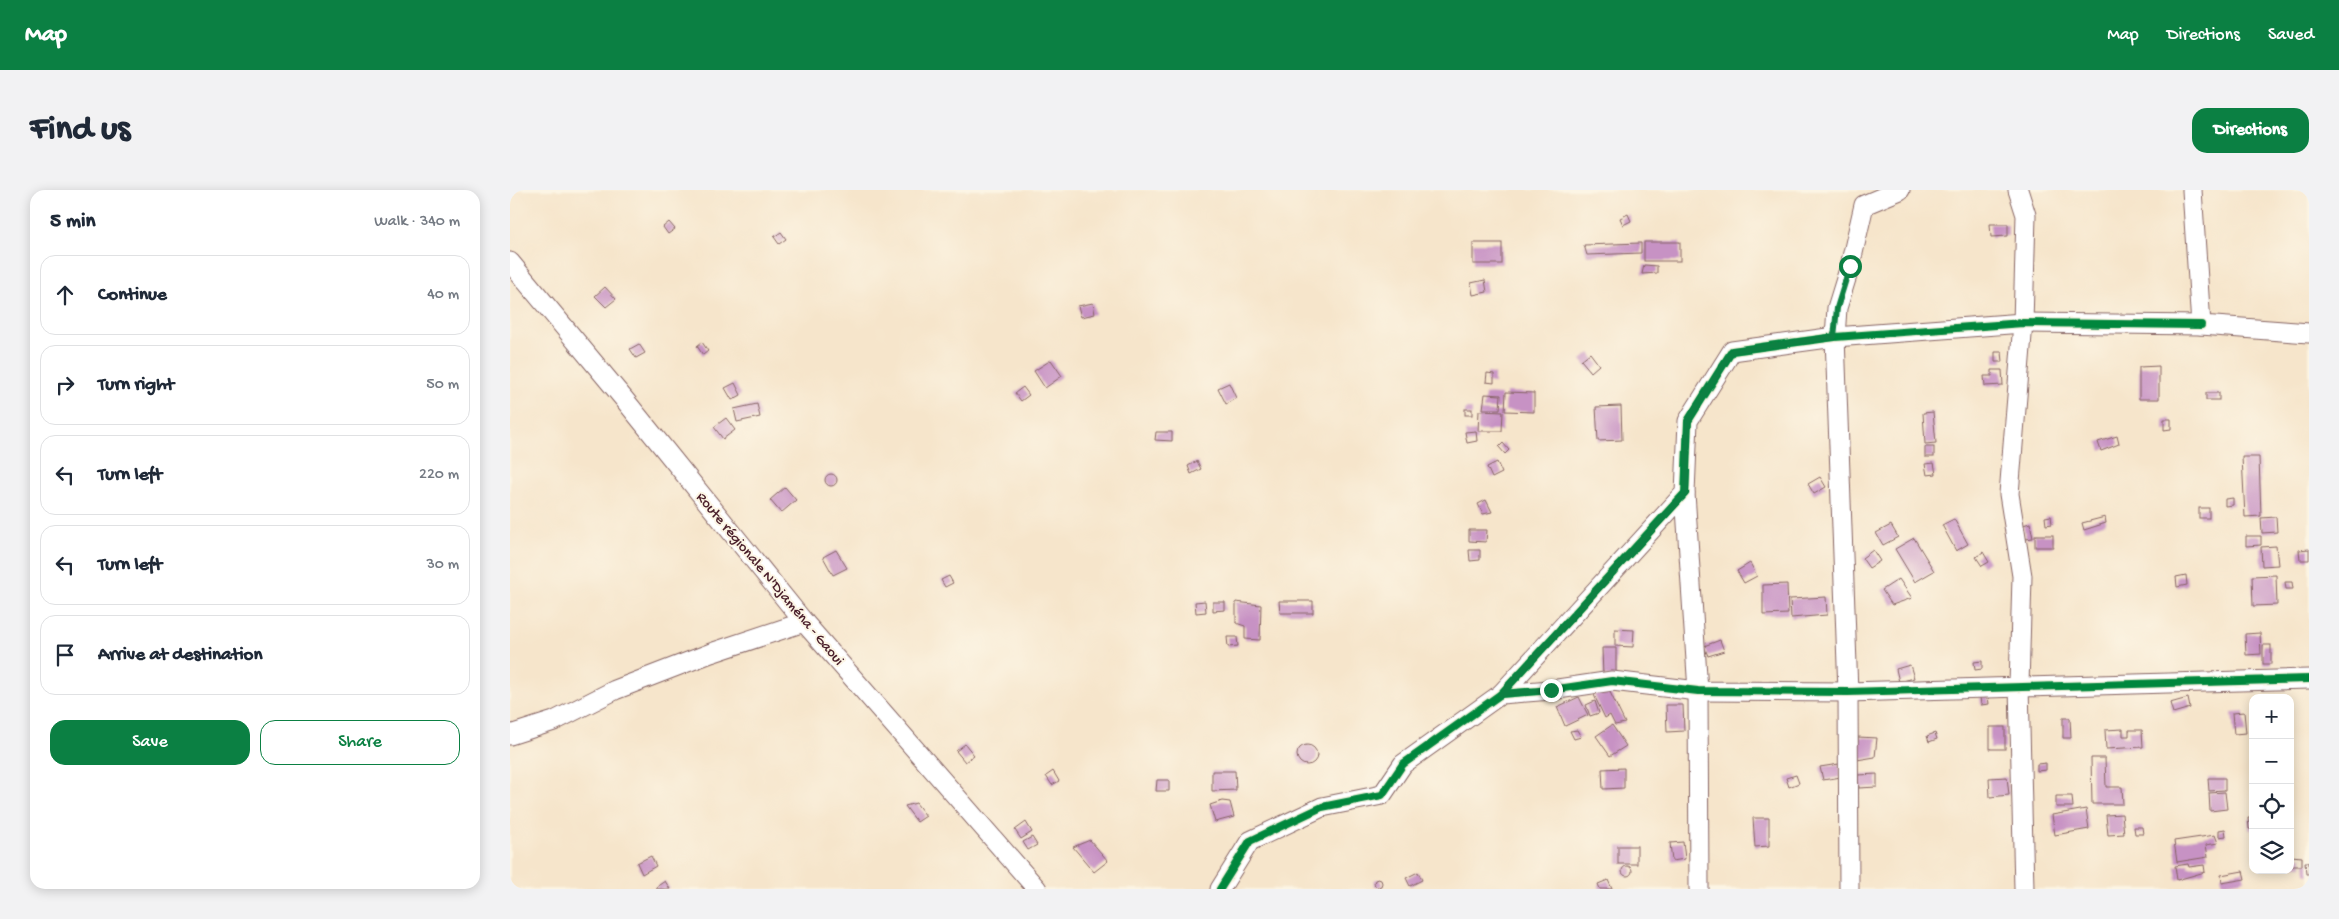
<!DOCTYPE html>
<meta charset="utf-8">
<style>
body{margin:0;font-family:"Gochi Hand",sans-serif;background:#f2f2f3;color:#1f2937}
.controls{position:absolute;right:15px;bottom:15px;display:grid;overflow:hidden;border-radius:10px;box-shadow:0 2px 12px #0003}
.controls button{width:45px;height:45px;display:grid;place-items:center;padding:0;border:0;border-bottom:1px solid #e0e1e3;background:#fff;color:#1f2937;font:25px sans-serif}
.stop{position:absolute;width:15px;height:15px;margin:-11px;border:4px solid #0b8043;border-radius:50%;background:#fff}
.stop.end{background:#0b8043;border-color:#fff;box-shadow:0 1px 5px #0008}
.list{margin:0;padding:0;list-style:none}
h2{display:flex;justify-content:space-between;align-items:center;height:65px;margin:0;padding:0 20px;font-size:21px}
h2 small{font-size:16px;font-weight:400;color:#747a83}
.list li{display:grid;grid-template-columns:32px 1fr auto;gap:15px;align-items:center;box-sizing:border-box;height:80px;margin:0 10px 10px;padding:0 10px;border:1px solid #e0e1e3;border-radius:15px}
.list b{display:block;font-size:19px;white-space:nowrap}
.list em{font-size:16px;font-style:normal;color:#747a83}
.actions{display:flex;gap:10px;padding:15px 20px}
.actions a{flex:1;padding:11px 0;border:1px solid #0b8043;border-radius:15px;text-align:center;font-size:18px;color:#0b8043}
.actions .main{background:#0b8043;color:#fff}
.icon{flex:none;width:28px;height:28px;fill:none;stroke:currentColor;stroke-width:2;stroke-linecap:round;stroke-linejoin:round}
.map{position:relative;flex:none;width:1799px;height:699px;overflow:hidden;border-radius:15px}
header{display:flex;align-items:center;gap:30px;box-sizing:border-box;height:70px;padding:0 25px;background:#0b8043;color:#fff}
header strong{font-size:24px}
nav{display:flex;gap:28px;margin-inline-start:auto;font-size:18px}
.intro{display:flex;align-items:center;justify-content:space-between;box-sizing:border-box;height:120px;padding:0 30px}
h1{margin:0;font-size:35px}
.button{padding:12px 22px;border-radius:15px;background:#0b8043;color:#fff;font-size:18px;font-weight:700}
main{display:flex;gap:30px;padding:0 30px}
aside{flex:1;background:#fff;border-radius:15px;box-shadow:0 2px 12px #0003}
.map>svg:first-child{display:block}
.building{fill:#c792c4}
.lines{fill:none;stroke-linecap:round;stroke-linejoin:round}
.minor-casing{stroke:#866463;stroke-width:21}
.minor{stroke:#fff;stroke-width:19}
.cycleway-casing{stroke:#fcf5e5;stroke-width:11}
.cycleway{stroke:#00873e;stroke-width:8}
.route{stroke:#0b8043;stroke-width:6}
.labels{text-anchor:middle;stroke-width:4;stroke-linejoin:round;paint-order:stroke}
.street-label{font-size:15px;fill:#4a1f2b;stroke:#fcf5e5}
</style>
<header>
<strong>Map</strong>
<nav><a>Map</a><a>Directions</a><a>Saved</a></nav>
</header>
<div class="intro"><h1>Find us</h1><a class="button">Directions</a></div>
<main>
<aside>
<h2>5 min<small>Walk · 340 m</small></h2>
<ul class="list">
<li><svg class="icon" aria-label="ahead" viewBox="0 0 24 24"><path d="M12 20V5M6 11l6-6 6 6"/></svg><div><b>Continue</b></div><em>40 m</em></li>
<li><svg class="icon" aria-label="right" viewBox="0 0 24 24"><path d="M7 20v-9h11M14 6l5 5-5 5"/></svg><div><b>Turn right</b></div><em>50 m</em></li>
<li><svg class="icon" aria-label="left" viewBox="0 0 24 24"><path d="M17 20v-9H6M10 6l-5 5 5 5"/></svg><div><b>Turn left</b></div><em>220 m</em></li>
<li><svg class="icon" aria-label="left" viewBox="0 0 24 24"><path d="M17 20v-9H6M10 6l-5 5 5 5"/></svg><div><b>Turn left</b></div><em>30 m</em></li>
<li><svg class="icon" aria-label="arrive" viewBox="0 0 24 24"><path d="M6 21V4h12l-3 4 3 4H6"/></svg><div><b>Arrive at destination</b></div></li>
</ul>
<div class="actions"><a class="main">Save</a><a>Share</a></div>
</aside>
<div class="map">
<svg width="1799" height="699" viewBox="0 0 1799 699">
<rect width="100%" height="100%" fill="#fcf5e5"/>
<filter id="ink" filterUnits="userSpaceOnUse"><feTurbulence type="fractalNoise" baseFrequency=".02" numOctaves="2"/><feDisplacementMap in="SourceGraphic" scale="10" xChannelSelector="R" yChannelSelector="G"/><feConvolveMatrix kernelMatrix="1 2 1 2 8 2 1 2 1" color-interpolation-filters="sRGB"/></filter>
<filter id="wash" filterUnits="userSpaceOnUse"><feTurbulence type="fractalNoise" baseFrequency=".0096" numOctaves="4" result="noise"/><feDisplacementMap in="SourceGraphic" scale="20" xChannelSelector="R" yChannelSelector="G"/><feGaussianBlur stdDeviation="1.12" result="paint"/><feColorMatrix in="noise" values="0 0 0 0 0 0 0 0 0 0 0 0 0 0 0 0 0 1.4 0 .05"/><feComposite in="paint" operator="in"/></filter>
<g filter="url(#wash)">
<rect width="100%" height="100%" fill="#f6e5cb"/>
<g id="blocks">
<!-- building -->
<g class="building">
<polygon points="1118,24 1121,31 1113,35 1110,28"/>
<polygon points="159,32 165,39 158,44 153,37"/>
<polygon points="1480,34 1498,34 1498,46 1481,47"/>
<polygon points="271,42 276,49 269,54 264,47"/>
<rect x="1134" y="52" width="36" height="19"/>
<rect x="963" y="53" width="29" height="21"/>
<polygon points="1131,53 1131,63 1077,65 1074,55"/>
<polygon points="1134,75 1147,76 1147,83 1132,84"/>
<polygon points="975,90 977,102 963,105 961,93"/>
<polygon points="95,97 106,109 96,117 85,106"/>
<polygon points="583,113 585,124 571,127 568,116"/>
<polygon points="192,152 198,161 193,165 187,156"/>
<polygon points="129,154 135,163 126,168 120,159"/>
<polygon points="1485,162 1492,162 1493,172 1485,172"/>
<polygon points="1080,163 1089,175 1081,182 1071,170"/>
<polygon points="541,170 552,186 535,198 524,181"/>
<polygon points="1649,176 1649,209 1629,209 1629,177"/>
<polygon points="1482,180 1492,180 1493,195 1475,196 1474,186 1482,186"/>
<polygon points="977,183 984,184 984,193 976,192"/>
<polygon points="225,193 231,205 222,210 215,198"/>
<polygon points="719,193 726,208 716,214 708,198"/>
<polygon points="513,197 519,205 511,211 505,203"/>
<polygon points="996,202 1024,203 1024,222 995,221"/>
<rect x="1696" y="203" width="13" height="7"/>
<polygon points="975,204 991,205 990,219 973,219"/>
<polygon points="247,214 250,227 227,232 224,219"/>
<polygon points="1111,216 1112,250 1088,251 1086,217"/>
<rect x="955" y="219" width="7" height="6"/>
<polygon points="969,221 993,222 992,241 968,241"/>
<polygon points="1423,222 1426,253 1415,254 1413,223"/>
<polygon points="216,228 225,240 213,249 204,237"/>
<polygon points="1654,229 1661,229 1661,239 1654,240"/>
<polygon points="966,241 967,251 957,253 955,242"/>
<polygon points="646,242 662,242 662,251 645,250"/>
<polygon points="1607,246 1609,254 1591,261 1588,252"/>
<polygon points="993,253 999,260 995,264 989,257"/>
<rect x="1415" y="257" width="9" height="10"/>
<polygon points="1732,267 1749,267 1751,326 1735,327"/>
<polygon points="687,271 691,279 681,284 678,276"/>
<polygon points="987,272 992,283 982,288 977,277"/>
<polygon points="1424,273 1426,284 1417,285 1415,274"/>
<circle cx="321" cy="290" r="6"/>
<polygon points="1310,287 1316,297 1304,304 1298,294"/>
<polygon points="275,297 286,310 271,323 260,310"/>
<polygon points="1723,308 1723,315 1715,316 1715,309"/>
<polygon points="976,310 982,322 973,324 968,314"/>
<rect x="1689" y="318" width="10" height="10"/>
<polygon points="1541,326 1542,334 1536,335 1535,327"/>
<polygon points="1595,327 1596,333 1574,340 1572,333"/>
<polygon points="1766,327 1767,342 1752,343 1751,328"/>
<polygon points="1444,329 1458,354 1446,361 1432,335"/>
<polygon points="1520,333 1523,348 1516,349 1513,335"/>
<polygon points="1381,335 1388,347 1373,355 1366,343"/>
<polygon points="959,340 977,340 976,352 959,351"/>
<rect x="1525" y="345" width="18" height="12"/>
<polygon points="1736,346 1751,346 1751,355 1736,356"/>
<polygon points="1404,348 1424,381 1405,392 1385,359"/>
<polygon points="1766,356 1768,375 1752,376 1751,357"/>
<polygon points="1799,359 1799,370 1790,370 1789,360"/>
<polygon points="326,360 337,378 323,385 313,367"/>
<polygon points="959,360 970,360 970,370 960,371"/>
<polygon points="1363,360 1370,371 1359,378 1352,368"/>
<polygon points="1473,362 1479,372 1472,376 1466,367"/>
<polygon points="1240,373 1247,386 1234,393 1227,381"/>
<polygon points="1676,385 1677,395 1667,397 1666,387"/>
<polygon points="1766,385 1767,415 1743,416 1742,386"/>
<polygon points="439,386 443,393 435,397 431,390"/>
<polygon points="1389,389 1402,408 1382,415 1372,400"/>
<polygon points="1775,392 1782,392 1783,399 1776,399"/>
<polygon points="1277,394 1278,424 1253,425 1253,395"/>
<polygon points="1316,407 1317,425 1281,428 1280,409"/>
<polygon points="695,411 696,422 686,423 685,412"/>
<polygon points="769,411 803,411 803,423 770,423"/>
<polygon points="703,412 715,412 715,420 703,421"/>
<polygon points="726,412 751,415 750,450 735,449 735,436 726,433"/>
<polygon points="1105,439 1124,440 1123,457 1105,456"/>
<polygon points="1750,443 1751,464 1736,465 1735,444"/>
<polygon points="717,447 727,447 728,456 718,457"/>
<polygon points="1210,450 1214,461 1198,466 1194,456"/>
<rect x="1753" y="455" width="8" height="19"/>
<polygon points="1092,458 1106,458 1106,487 1093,486"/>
<polygon points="1472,471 1472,479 1465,480 1464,472"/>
<polygon points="1400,475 1404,488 1389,492 1386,479"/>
<polygon points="1098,498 1115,533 1105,535 1100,525 1095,528 1084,505"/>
<polygon points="1478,506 1479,514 1471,515 1470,507"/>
<polygon points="1069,507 1078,525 1055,536 1047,517"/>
<polygon points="1678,508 1680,518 1663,523 1660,513"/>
<polygon points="1085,511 1089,523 1080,526 1076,515"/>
<polygon points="1156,515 1173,515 1174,541 1157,542"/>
<polygon points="1734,522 1736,543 1724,544 1722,523"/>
<polygon points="1553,528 1560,528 1561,548 1553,548"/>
<polygon points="1102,535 1116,556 1100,566 1086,546"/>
<rect x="1480" y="537" width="15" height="22"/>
<polygon points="1613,539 1613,546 1619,546 1619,540 1632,540 1633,557 1596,559 1595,540"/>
<polygon points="1067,540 1071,547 1064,549 1060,541"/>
<polygon points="1425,543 1427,549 1419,552 1417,546"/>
<polygon points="1348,547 1367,548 1365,567 1347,570"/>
<polygon points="455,554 464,565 455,572 446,561"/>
<circle cx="797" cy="565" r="10"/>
<polygon points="1581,568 1595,568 1596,597 1612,597 1613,614 1582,614"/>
<polygon points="1536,573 1536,580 1527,581 1527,574"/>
<polygon points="1329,574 1331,587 1313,590 1310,577"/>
<polygon points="1114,578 1114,598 1093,599 1092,579"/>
<polygon points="543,581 549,591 542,595 536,586"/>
<polygon points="702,581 725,581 726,600 702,601"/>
<polygon points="1367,584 1367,597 1349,598 1348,585"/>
<polygon points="1286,585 1289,593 1279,597 1276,588"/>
<polygon points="1497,587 1499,605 1480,607 1479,588"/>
<polygon points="1698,588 1715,588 1715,600 1699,601"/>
<polygon points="647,590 659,590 659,601 646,601"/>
<polygon points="1715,602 1717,619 1700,621 1699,603"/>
<polygon points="1546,606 1562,606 1563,617 1546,617"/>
<polygon points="712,611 720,612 724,627 705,632 700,615"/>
<polygon points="406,613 416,626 407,632 395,616"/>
<polygon points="1576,619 1579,639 1545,645 1542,625"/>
<polygon points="1612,624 1614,644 1598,645 1596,625"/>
<polygon points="1243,628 1259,628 1259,656 1245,657"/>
<polygon points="1738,628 1743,628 1743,639 1739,639"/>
<polygon points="516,632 522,642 511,649 505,640"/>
<polygon points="1624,637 1632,637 1633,644 1625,644"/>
<polygon points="1715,639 1716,646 1709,647 1709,640"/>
<polygon points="1705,645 1708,653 1696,655 1698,667 1667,672 1664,651"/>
<polygon points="522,647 527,655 518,660 513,652"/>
<polygon points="580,650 598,671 584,682 563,657"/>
<polygon points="1173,652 1175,669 1162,671 1160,653"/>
<rect x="1108" y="656" width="19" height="18"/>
<polygon points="141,666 146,676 132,684 127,673"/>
<polygon points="1781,666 1792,667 1792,676 1781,676"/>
<polygon points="1795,672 1799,672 1799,684 1796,684"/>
<polygon points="1678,674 1679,677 1694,675 1695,682 1667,690 1665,676"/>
<circle cx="1117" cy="681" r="5"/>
<polygon points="1733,681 1735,689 1712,693 1711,685"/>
<polygon points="908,682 912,690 900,696 896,688"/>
<circle cx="868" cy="693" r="4"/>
<polygon points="1098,690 1102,699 1090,699 1088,694"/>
<polygon points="155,691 160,699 147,699 146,697"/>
</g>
</g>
</g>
<g filter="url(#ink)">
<use href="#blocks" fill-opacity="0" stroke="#866463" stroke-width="1"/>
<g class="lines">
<!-- minor casing -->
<g class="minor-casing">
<g id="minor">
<polyline points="1508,0 1516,25 1513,133 1499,304 1512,386 1509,496 1514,699"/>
<polyline points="1682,0 1691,135 1799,143"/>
<polyline points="0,72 114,209 294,432 527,699"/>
<polyline points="1175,303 1188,501 1189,699"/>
<polyline points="991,504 1175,303 1178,231 1222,161 1325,147 1513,133 1691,135"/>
<polyline points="0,545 44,531 105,500 201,463 294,432"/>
<polyline points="710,699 740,651 812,617 872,605 893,574 991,504 1041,500 1102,491 1188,501 1338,502 1799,489"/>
<polyline points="1339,699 1338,502 1325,147 1327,118 1340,76 1354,15 1390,0"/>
</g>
</g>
<!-- minor -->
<use href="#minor" class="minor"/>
<!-- cycleway casing -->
<g class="cycleway-casing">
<g id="cycleway">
<polyline points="991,504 1175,303 1178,231 1222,161 1325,147 1513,133 1691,135"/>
<polyline points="710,699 740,651 812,617 872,605 893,574 991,504 1041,500 1102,491 1188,501 1338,502 1799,489"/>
</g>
</g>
<!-- cycleway -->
<use href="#cycleway" class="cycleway"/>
</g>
</g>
<g class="lines" filter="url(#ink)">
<!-- route -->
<polyline class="route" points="1041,500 991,504 1176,303 1178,231 1222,161 1324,147 1327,118 1340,76"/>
</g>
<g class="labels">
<!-- street labels -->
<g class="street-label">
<text transform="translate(261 388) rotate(50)" y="5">Route régionale N'Djaména - Gaoui</text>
</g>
</g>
</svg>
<div class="controls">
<button>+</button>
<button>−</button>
<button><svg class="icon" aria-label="locate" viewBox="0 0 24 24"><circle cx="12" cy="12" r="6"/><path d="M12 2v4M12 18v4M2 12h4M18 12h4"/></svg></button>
<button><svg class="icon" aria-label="layers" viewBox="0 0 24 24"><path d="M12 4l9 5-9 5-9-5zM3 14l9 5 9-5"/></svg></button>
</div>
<div class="stop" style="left:1340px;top:76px"></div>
<div class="stop end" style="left:1041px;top:500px"></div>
</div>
</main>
